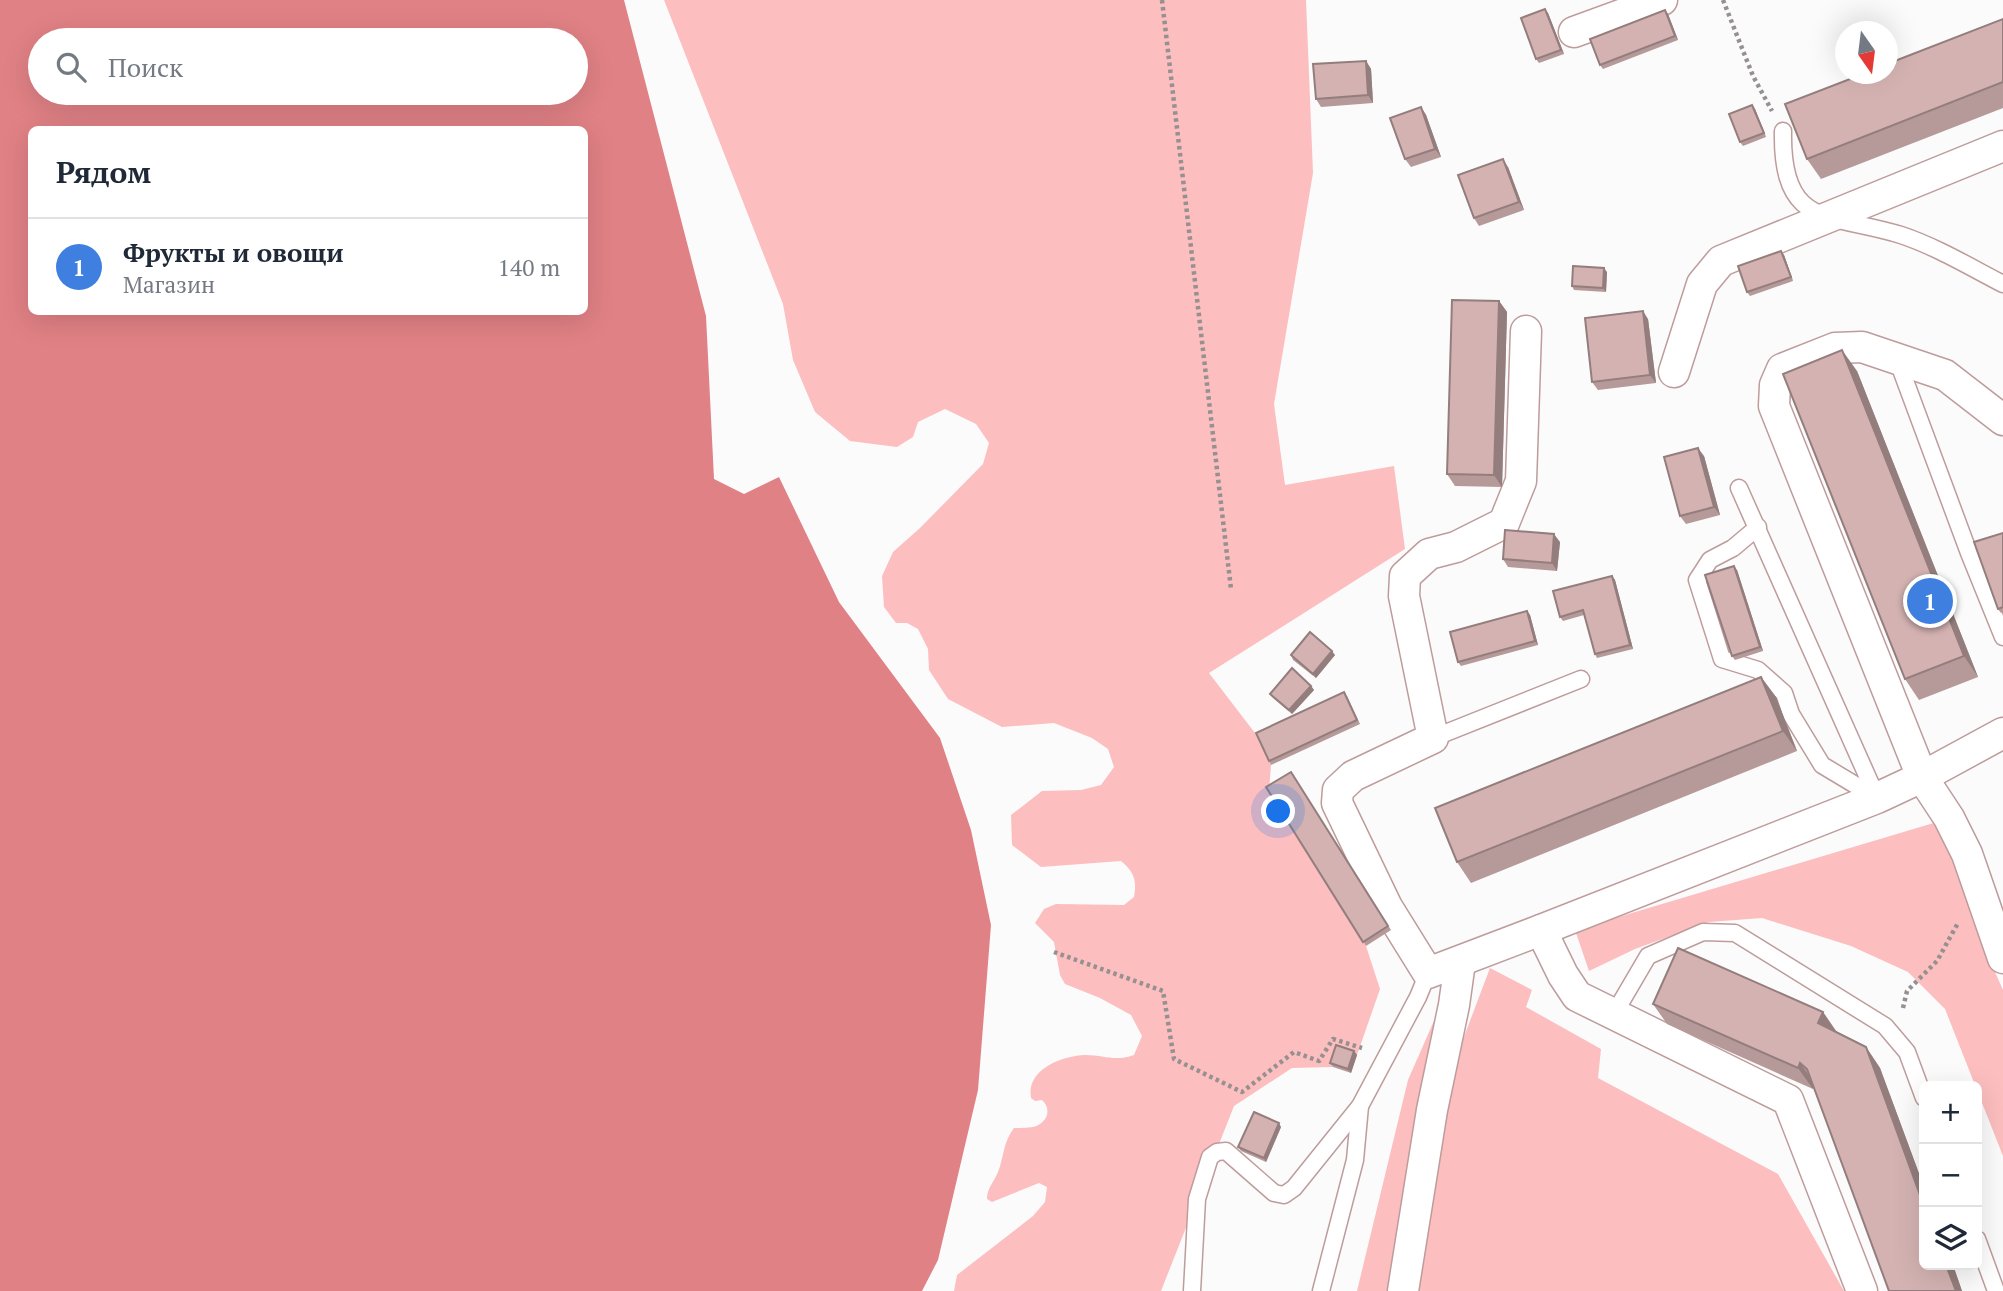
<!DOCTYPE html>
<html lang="ru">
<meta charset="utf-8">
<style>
body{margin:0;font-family:"PT Serif",serif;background:#f6f6f7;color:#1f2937}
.controls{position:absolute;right:21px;bottom:21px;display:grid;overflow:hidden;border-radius:10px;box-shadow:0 7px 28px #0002}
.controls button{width:63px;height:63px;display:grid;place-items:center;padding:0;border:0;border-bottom:2px solid #e0e1e3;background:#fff;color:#1f2937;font:35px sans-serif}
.compass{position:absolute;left:1835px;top:21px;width:63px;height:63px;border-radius:50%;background:#fff;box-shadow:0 7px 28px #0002;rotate:166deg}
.you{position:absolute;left:1279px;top:812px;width:24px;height:24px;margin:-18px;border:5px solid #fff;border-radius:50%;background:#1a73e8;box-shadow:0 0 0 10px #1a73e833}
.badge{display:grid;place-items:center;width:46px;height:46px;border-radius:50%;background:#b6243c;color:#fff;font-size:23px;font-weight:700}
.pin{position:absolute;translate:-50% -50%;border:4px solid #fff;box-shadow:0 2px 7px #0006}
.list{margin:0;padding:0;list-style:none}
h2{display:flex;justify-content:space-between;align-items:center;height:91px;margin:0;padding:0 28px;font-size:30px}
h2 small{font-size:23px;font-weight:400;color:#747a83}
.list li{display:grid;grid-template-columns:46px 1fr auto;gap:21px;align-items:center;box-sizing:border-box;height:98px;padding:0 28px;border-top:2px solid #e0e1e3}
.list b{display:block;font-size:26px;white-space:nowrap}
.list p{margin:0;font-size:23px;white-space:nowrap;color:#747a83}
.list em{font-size:23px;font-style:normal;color:#747a83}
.icon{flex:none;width:38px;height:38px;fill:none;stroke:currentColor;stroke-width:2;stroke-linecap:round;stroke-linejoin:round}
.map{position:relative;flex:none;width:2003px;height:1291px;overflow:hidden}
.search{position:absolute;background:#fff;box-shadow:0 7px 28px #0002;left:28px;top:28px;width:560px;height:77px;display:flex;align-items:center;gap:18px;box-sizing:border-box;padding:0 24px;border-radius:38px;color:#747a83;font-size:26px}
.panel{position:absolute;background:#fff;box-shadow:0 7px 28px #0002;left:28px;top:126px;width:560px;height:189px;border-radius:10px}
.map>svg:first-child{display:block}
.green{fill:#fcbebf}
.water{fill:#e08185;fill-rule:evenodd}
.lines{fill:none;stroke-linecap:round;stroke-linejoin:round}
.service-casing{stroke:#be9c9c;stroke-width:19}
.minor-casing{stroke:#be9c9c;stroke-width:33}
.path{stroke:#969090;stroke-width:4.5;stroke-dasharray:3.5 3.5;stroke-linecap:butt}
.service{stroke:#fff;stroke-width:16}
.minor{stroke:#fff;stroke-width:30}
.wall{fill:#b69999}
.shaded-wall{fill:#947d7d}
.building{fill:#d4b2b2;stroke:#947d7d;stroke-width:2}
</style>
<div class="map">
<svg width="2003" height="1291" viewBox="0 0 2003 1291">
<rect width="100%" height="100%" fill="#fbfbfb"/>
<!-- green -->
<g class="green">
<path d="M664 0H1306L1313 173 1274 404 1285 485 1394 466 1405 549 1209 673 1258 737 1271 765 1269 791 1366 946 1380 989 1357 1055 1339 1049 1333 1067 1292 1068 1234 1106 1161 1291H954L957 1275 1033 1216 1045 1202 1047 1187 1039 1183 992 1202 987 1199C987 1188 994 1182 998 1172 1004 1157 1003 1142 1014 1128 1020 1128 1027 1128 1033 1127 1046 1124 1053 1110 1042 1100L1035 1101 1031 1098C1026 1069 1062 1056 1085 1055 1105 1055 1114 1062 1134 1055L1142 1036 1131 1015 1100 998 1065 984 1060 975 1054 942 1035 923 1044 909 1056 904 1124 905 1134 897C1137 880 1134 872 1121 861L1041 867 1012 845 1011 815 1042 791 1081 790 1101 785 1114 767 1108 749 1092 738 1054 723 1002 727 948 699 929 670 928 649 918 629 907 623H896L884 607 882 576 893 552 920 528 983 464 989 443 976 424 945 409 918 422 913 437 897 447 850 441 815 412 793 360 783 304Z"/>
<polygon points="1937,822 1958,865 1987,954 2003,990 2003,1156 1945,1009 1908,972 1851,946 1762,918 1709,922 1635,949 1589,971 1575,930"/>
<polygon points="1490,968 1532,990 1526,1007 1601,1049 1598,1078 1778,1174 1844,1291 1419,1291 1448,1079"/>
<polygon points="1444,998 1400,1291 1357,1291 1408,1080"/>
</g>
<!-- water -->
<path class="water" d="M0 0H624L706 316 714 479 744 494 779 477 839 602 940 738 971 830 991 925 978 1090 938 1260 922 1291H0ZM40 40H576V93H40ZM32 130H584V312H32Z"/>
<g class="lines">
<!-- service casing -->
<g class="service-casing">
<g id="service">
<path d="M1783 131C1781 229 1830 213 1901 235 1937 247 1970 267 2003 284"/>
<polyline points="1897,359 1969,553 2003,637"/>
<polyline points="1739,488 1877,798"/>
<polyline points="1758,527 1733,548 1710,560 1697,580 1722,659 1758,670 1784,693 1791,714 1822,765 1877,798"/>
<polyline points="1433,738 1581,679"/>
<polyline points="1614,1014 1648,956 1703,932 1735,933 1885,1026 1907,1052 1924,1098"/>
<polyline points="1977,1239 1996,1291"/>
<polyline points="1192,1291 1197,1199 1210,1157 1217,1152 1226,1151 1274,1193 1284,1195 1294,1188 1360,1106 1418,997 1428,973"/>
<polyline points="1321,1291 1355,1160 1360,1106"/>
</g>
</g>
<!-- minor casing -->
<g class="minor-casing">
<g id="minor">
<polyline points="1574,32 1662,0"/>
<polyline points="1526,331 1521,481 1504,523 1456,547 1429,554 1405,576 1404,596 1433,738 1353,776 1338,790 1337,803 1387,907 1428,973 1541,930 1877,798 1922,777 2003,733"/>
<polyline points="1674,372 1702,284 1721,261 2003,146"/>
<polyline points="2003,420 1945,375 1862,347 1835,348 1782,369 1775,385 1774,406 1922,777 1949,818 1967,854 2003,958"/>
<polyline points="1541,930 1563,975 1577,996 1788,1100 1862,1291"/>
<polyline points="1403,1291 1432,1110 1454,1005 1460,962"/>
</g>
</g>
<!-- path -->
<g class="path">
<polyline points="1162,0 1231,589"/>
<polyline points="1723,0 1753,76 1772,111"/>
<polyline points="1054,952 1163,991 1174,1059 1242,1092 1294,1052 1319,1061 1333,1039 1362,1048"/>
<polyline points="1903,1008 1907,991 1937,961 1958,923"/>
</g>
<!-- service -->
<use href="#service" class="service"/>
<!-- minor -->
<use href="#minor" class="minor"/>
</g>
<!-- wall -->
<g class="wall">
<polygon points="1665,10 1668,14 1678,40 1603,69 1600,65"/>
<polygon points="1548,13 1564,54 1539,63 1536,59"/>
<polygon points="2003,19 2003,108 1821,179 1807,159"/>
<polygon points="1366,61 1371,69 1373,103 1321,107 1316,99"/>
<polygon points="1752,105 1755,109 1766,137 1743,146 1740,142"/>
<polygon points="1421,107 1426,115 1441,157 1411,167 1405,159"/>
<polygon points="1508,167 1524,210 1479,226 1474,218"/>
<polygon points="1784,255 1793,281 1750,296 1747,292"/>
<polygon points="1607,272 1606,292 1574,290 1572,286"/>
<polygon points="1499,301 1507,312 1502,487 1455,486 1447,474"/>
<polygon points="1648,319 1656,383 1598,390 1592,382"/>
<polygon points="1857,371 1978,677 1919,700 1905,679"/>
<polygon points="1704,456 1720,515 1686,524 1680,516"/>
<polygon points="2003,533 2003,612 2001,613 1998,609"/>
<polygon points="1560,542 1557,571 1508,567 1503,559"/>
<polygon points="1737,570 1763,651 1735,660 1732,656"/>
<polygon points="1612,576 1615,580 1633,649 1597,658 1595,654 1584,615 1563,621 1560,617"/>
<polygon points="1527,611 1530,615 1538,645 1461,666 1458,662"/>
<polygon points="1291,655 1335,655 1316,678 1293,660"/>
<polygon points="1761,677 1776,697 1797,751 1471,883 1457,862"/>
<polygon points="1311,686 1314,690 1292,714 1273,698 1270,694"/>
<polygon points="1347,696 1360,724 1271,765 1269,761"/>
<polygon points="1291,772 1391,930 1366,946 1266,787"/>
<polygon points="1653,1004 1823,1012 1837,1032 1866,1047 1880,1068 1924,1187 1924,1265 1953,1265 1962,1291 1889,1291 1813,1087 1813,1089 1667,1024"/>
<polygon points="1354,1051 1357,1055 1351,1073 1333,1067 1330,1063"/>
<polygon points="1281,1127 1266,1162 1241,1151 1238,1147"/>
</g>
<!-- shaded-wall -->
<g class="shaded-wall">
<polygon points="1545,9 1548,13 1564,54 1561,50"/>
<polygon points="1665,10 1668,14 1678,40 1675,36"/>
<polygon points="1366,61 1371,69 1373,103 1368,95"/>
<polygon points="1752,105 1755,109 1766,137 1764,133"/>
<polygon points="1421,107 1426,115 1441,157 1435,149"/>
<polygon points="1503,159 1508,167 1524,210 1519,202"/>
<polygon points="1781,251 1784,255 1793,281 1791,277"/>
<polygon points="1604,268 1607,272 1606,292 1603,288"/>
<polygon points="1499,301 1507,312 1502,487 1494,475"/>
<polygon points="1643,311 1648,319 1656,383 1650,375"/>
<polygon points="1842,350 1857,371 1978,677 1964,656"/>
<polygon points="1698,448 1704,456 1720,515 1714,507"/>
<polygon points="1554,534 1560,542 1557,571 1552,563"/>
<polygon points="1734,566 1737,570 1763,651 1760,647"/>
<polygon points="1612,576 1615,580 1633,649 1630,645"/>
<polygon points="1527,611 1530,615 1538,645 1535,641"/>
<polygon points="1332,651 1335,655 1316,678 1313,674"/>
<polygon points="1761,677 1776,697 1797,751 1783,731"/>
<polygon points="1311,686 1314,690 1292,714 1289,710"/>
<polygon points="1823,1012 1837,1033 1818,1023"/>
<polygon points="1866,1047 1880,1068 1924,1187 1924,1206"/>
<polygon points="1354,1051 1357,1055 1351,1073 1348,1069"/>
<polygon points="1800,1063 1815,1084 1813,1089 1798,1068"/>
<polygon points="1279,1123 1281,1127 1266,1162 1264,1158"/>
<polygon points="1946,1265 1953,1265 1962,1291 1956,1291"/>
</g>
<!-- building -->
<g class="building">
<polygon points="1545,9 1561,50 1536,59 1521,18"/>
<polygon points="1665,10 1675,36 1600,65 1590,39"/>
<polygon points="2003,19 2003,82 1807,159 1785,104 1863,74 1887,74 1887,64"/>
<polygon points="1366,61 1368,95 1316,99 1313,64"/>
<polygon points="1752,105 1764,133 1740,142 1729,114"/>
<polygon points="1421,107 1435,149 1405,159 1390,118"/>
<polygon points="1503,159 1519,202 1474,218 1458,175"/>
<polygon points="1781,251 1791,277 1747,292 1738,266"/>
<polygon points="1573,266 1604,268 1603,288 1572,286"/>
<polygon points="1452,300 1499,301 1494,475 1447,474"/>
<polygon points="1643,311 1650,375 1592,382 1585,318"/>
<polygon points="1842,350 1964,656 1905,679 1783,374"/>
<polygon points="1698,448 1714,507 1680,516 1664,457"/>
<polygon points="1505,530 1554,534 1552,563 1503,559"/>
<polygon points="2003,533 2003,607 1998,609 1974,542"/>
<polygon points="1734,566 1760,647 1732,656 1705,575"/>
<polygon points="1612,576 1630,645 1595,654 1583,610 1560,617 1553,591"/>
<polygon points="1527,611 1535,641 1458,662 1450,632"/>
<polygon points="1310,632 1332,651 1313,674 1291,655"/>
<polygon points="1292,668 1311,686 1289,710 1270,694"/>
<polygon points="1761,677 1783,731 1457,862 1435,808"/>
<polygon points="1344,692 1357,720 1269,761 1256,733"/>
<polygon points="1291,772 1388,926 1363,942 1266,787"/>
<polygon points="1678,948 1823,1012 1818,1023 1866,1047 1924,1206 1924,1265 1946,1265 1956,1291 1889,1291 1807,1069 1800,1063 1798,1068 1653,1004"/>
<polygon points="1336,1045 1354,1051 1348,1069 1330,1063"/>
<polygon points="1254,1112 1279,1123 1264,1158 1238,1147"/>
</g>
</svg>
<div class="controls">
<button>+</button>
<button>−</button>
<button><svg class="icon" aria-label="layers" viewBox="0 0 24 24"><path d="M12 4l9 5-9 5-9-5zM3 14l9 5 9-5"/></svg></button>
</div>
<svg class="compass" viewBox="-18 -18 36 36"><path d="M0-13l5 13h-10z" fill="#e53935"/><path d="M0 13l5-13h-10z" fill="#747a83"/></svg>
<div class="you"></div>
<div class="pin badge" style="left:1930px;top:601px;background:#3f7fe0">1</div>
<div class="search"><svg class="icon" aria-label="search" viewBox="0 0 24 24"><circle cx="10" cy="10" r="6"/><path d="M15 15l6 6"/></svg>Поиск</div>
<section class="panel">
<h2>Рядом<small></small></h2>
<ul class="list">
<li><span class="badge" style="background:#3f7fe0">1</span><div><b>Фрукты и овощи</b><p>Магазин</p></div><em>140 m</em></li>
</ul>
</section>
</div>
